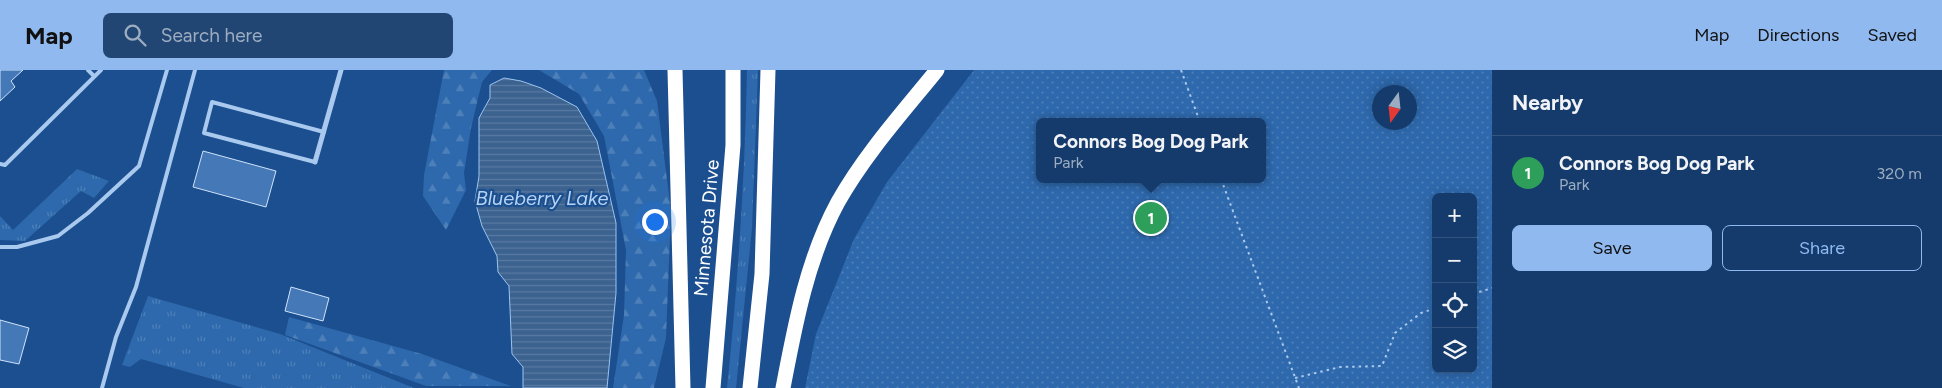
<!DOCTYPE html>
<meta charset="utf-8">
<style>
body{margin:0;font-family:Figtree,sans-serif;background:#214673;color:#f1f3f6}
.controls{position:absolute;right:15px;bottom:15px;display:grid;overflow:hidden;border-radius:8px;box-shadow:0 2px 12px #0003}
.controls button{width:45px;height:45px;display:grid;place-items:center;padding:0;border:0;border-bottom:1px solid #33557e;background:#143b6b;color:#f1f3f6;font:25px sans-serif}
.compass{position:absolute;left:1372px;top:15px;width:45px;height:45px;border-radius:50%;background:#143b6b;box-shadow:0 2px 12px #0003;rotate:195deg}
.you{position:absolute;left:654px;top:151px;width:18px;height:18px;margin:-12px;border:4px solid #fff;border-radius:50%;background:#1a73e8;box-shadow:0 0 0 8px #1a73e833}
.badge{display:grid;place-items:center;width:32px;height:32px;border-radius:50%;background:#90b9f0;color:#fff;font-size:16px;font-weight:700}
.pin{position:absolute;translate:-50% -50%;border:2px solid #fff;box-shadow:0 1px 5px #0006}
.popup{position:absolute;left:1036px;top:48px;width:230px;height:65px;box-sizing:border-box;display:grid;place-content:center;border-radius:8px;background:#143b6b;filter:drop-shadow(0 1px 4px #0005);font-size:16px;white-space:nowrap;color:#9dadc1}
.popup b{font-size:19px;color:#f1f3f6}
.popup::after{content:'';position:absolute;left:50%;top:100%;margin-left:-10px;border:10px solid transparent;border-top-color:#143b6b}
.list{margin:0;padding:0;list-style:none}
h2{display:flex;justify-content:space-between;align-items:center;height:65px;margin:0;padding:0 20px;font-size:21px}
h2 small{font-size:16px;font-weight:400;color:#9dadc1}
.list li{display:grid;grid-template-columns:32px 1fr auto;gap:15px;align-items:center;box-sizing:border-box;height:75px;padding:0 20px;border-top:1px solid #33557e}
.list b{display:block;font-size:19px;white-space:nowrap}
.list p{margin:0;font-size:16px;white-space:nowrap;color:#9dadc1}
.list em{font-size:16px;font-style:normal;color:#9dadc1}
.actions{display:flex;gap:10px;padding:15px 20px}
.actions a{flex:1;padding:11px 0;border:1px solid #90b9f0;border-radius:8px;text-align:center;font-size:18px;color:#90b9f0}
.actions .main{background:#90b9f0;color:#111}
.icon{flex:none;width:28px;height:28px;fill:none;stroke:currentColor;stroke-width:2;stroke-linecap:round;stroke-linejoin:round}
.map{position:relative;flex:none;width:1492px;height:318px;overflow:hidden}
header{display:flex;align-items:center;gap:30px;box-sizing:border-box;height:70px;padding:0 25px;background:#90b9f0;color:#111}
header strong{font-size:24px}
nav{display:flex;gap:28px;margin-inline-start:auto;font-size:18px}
.search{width:350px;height:45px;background:#214673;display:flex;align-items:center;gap:12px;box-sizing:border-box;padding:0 18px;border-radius:8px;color:#9dadc1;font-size:19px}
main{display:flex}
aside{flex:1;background:#143b6b}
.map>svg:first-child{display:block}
.grass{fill:url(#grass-tufts)}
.forest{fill:url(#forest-firs)}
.park{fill:url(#park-dots);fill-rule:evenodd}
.water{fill:url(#water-rules);stroke:#9cc4f0}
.building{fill:#4478b7;stroke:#cfe3fa}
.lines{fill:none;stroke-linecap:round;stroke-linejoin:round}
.path{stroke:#a9c9ee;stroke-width:2;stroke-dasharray:2.5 4;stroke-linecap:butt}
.lane{stroke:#a9c9ee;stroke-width:4}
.street{stroke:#a9c9ee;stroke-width:5}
.highway{stroke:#fff;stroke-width:15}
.labels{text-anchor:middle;stroke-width:4.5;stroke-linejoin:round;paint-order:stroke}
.street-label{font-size:19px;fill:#fff;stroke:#1b4f8f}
.water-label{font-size:20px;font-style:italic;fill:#b5d3f5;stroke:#1b4f8f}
</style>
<header>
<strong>Map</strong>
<div class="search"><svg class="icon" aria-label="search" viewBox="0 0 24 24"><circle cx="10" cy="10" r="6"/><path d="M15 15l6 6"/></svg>Search here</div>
<nav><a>Map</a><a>Directions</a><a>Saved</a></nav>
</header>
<main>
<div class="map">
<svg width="1492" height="318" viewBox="0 0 1492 318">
<defs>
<pattern id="grass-tufts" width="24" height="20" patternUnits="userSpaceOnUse" patternTransform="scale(1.25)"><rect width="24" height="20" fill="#2e69ad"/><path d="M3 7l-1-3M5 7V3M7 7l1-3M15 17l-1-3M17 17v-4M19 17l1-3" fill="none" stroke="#4d80b9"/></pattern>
<pattern id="forest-firs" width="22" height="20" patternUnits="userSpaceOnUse" patternTransform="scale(1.25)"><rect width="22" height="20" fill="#2e69ad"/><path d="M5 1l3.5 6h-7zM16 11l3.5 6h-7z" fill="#4d80b9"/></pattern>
<pattern id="park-dots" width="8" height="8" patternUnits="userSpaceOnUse" patternTransform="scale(1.25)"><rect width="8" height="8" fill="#2e69ad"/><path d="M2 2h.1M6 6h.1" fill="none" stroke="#4d80b9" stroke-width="1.8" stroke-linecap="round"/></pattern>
<pattern id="water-rules" width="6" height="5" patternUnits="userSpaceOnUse" patternTransform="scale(1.25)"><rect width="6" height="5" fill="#3c6290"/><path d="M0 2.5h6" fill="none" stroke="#597aa1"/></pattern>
</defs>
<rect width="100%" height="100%" fill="#1b4f8f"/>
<!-- grass -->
<g class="grass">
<path d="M747 0H758L752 158 736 318H727C738 212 745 107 747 0Z"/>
<polygon points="77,99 109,111 94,128 81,121 25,171 0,170 0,146 13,160"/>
<polygon points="148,226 280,264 414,318 244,318 141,289 130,297 122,295"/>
</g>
<!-- forest -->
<g class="forest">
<polygon points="444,0 492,0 482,12 471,58 464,103 466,120 446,160 423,126 424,105"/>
<polygon points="539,0 644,0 657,31 671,141 666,268 654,318 613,318 624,245 626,180 604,66 579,24"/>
<polygon points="289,247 422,284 511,316 426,316 285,265"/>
</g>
<!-- park -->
<path class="park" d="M974 0H1492V318H805L816 264 854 169 887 112ZM1380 22H1410V52H1380ZM1040 52H1262V109H1040ZM1436 127H1473V299H1436Z"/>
<!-- water -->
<polygon class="water" points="504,8 521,11 541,18 577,37 597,71 616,153 616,223 607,318 523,318 523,297 512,284 509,216 498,202 497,186 482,156 475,131 479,106 479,48 490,28 490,15"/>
<!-- building -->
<g class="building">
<polygon points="0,0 23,0 11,11 15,17 0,31"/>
<polygon points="203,81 276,101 266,137 193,117"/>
<polygon points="291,217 329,228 323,251 285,241"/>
<polygon points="0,250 29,258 19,294 0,290"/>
</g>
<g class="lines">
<!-- path -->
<g class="path">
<polyline points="1181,0 1200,52"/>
<polyline points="1221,109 1299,318"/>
<polyline points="1473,224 1492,218"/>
<polyline points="1295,308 1340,297 1382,296 1395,263 1421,243 1436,238"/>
</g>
<!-- lane -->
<g class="lane">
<polyline points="88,0 94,6"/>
<polyline points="315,92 204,63 212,32 324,62"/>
<polyline points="0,94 5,95 101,0"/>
<polyline points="0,177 17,177 58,166 88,143 139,96 167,0"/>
<polyline points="102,318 116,267 136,217 195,0"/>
</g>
<!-- street -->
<polyline class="street" points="315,92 341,0"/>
<!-- highway -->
<g class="highway">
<polyline points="675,0 683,318"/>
<polyline points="713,318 733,75 733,0"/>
<polyline points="750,318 762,204 768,0"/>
<path d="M783 318C795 255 807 189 838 132 865 84 903 42 937 0"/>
</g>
</g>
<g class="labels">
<!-- street labels -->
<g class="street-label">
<text transform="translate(706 158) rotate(-85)" y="7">Minnesota Drive</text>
</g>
<!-- water labels -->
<g class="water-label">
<text x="542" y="135">Blueberry Lake</text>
</g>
</g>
</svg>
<div class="controls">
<button>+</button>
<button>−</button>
<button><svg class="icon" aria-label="locate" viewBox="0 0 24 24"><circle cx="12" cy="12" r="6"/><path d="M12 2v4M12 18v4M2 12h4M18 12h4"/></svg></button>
<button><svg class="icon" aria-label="layers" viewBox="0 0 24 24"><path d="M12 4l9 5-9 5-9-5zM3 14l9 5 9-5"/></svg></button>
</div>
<svg class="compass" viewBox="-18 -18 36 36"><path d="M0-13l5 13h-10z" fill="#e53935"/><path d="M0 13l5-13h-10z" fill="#9dadc1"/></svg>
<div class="you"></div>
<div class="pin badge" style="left:1151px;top:148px;background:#2e9e5b">1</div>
<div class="popup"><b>Connors Bog Dog Park</b>Park</div>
</div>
<aside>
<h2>Nearby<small></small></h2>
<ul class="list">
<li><span class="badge" style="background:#2e9e5b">1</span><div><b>Connors Bog Dog Park</b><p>Park</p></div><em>320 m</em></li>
</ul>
<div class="actions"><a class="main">Save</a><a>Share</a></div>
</aside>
</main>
